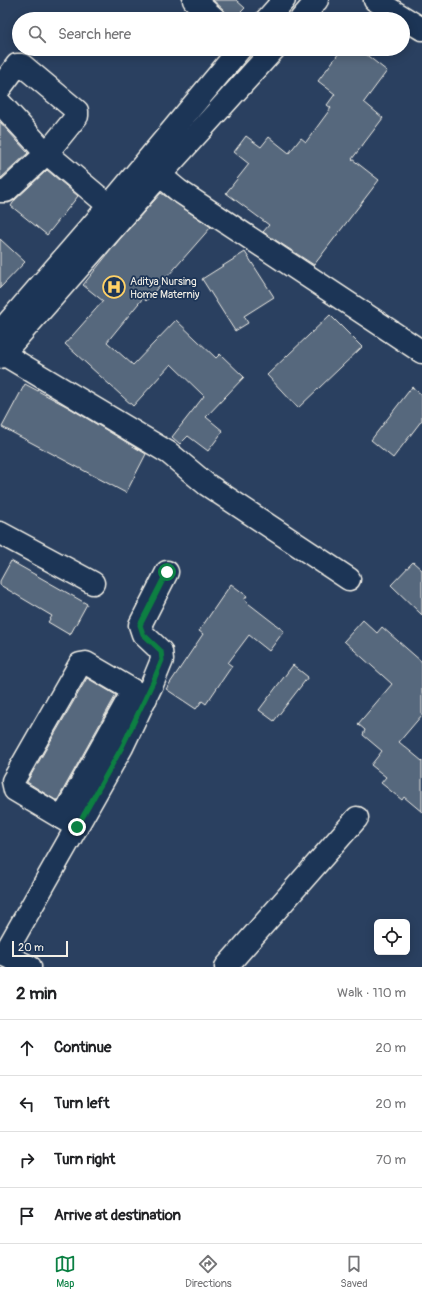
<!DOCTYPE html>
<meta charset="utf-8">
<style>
body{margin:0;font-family:Pangolin,sans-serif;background:#f6f6f6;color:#202124}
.controls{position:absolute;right:12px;bottom:12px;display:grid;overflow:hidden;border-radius:6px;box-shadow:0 2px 10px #0003}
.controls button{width:36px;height:36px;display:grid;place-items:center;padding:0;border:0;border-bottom:1px solid #e0e0e0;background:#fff;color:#202124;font:20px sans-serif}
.scale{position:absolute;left:12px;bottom:10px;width:56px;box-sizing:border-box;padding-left:4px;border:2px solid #f4f1e8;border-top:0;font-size:11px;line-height:14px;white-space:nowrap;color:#f4f1e8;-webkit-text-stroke:3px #1d3557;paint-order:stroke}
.stop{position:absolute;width:12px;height:12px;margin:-9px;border:3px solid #0b8043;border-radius:50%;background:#fff}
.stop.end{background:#0b8043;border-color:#fff;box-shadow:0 1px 4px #0008}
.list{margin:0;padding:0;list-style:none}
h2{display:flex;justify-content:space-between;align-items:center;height:52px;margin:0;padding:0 16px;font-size:17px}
h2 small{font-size:13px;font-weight:400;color:#757577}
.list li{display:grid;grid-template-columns:26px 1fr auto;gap:12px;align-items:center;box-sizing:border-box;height:56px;padding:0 16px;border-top:1px solid #e0e0e0}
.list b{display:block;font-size:15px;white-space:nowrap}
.list em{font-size:13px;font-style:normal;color:#757577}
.icon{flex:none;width:22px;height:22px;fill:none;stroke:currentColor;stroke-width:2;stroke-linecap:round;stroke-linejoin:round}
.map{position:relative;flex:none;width:422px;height:967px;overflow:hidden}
.search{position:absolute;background:#fff;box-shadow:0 2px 10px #0003;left:12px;right:12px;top:12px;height:44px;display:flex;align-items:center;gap:10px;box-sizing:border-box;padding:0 14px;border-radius:22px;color:#757577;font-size:15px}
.sheet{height:276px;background:#fff}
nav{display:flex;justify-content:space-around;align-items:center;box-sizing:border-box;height:56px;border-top:1px solid #e0e0e0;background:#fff;font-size:11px;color:#757577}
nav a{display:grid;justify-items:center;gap:2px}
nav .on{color:#0b8043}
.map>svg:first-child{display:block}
.building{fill:#56677d;stroke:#f4f1e8}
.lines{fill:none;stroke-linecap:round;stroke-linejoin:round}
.minor-casing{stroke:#f4f1e8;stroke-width:25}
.major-casing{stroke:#f4f1e8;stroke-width:25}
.minor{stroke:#1d3557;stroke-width:22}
.major{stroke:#1d3557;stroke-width:22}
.route{stroke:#0b8043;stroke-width:5}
.labels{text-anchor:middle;stroke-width:3.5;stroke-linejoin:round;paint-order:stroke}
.poi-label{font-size:11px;fill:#f4f1e8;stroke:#1d3557;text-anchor:start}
</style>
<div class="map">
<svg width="422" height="967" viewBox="0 0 422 967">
<rect width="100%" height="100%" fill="#2a4060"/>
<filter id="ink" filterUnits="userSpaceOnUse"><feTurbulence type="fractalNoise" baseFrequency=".025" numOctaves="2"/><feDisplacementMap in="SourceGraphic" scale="8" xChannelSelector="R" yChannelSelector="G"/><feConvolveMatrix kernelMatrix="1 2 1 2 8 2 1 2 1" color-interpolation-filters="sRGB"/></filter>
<g filter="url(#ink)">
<!-- building -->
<g class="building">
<polygon points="213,0 236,0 245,8 234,19 227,19 227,15 224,10"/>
<polygon points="342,49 359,49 387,71 364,102 383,118 352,159 379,180 314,265 263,232 269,225 226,193 249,164 234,152 246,136 261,147 269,137 289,153 301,138 306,142 331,108 327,105 335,94 318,81"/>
<polygon points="0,122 28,153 1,178 0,178"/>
<polygon points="47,170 78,196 47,235 11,206 15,200"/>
<polygon points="161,193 211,227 146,301 143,298 107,342 133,365 176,320 216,358 220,354 244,377 206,417 223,431 208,451 188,436 180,444 172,437 204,396 171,364 133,406 65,344 103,301 83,285 119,240"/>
<polygon points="0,239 25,262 0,288"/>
<polygon points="245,252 274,297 244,316 248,323 235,331 202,279"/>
<polygon points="330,315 362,347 298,408 267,375"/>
<polygon points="25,384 68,407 146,454 126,493 2,427"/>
<polygon points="412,387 422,395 422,420 393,458 371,440"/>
<polygon points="11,561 87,604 70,635 48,622 52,616 0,585 0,581"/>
<polygon points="413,562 422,570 422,615 391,585"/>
<polygon points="231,584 247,596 244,600 284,631 269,651 249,635 228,663 232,666 206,704 202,701 196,709 166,689 203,634 199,631"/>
<polygon points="363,620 377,633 382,627 422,662 422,715 399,742 422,761 422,812 404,797 402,800 381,783 386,777 371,765 382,751 363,735 365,730 358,724 392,684 344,641"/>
<polygon points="293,665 308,677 274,721 259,710"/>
<polygon points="87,678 116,695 57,801 27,782"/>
</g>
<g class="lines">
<!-- minor casing -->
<g class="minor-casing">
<g id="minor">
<polyline points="194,0 215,19"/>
<polyline points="375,0 422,29"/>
<polyline points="267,19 284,0"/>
<polyline points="301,19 317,0"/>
<polyline points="0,88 17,65 22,65 77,111 77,116 47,153 6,191 0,191"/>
<polyline points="0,103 43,150 120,215"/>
<polyline points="149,166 179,191 422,352"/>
<polyline points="0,332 109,206 240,49"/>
<polyline points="0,352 169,453 206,484 349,579"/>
<polyline points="0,357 160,175 274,49"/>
<polyline points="0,533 93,583"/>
<polyline points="62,818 133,691"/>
<polyline points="77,827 15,790 13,781 80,664 86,663 146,698"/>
<polyline points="4,955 122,747 153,682 162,660 161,651 143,634 140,625 167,572"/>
<polyline points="226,967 357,818"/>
</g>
</g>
<!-- major casing -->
<g class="major-casing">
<polyline id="major" points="0,953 30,967"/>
</g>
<!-- minor -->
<use href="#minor" class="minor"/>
<!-- major -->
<use href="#major" class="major"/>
</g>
</g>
<g class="lines" filter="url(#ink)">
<!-- route -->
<polyline class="route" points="77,827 122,747 153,682 162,660 161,651 143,634 140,625 167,572"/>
</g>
<!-- icons -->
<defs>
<g id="hospital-ring" transform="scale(1.15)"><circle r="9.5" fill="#1d3557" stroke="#ffd166" stroke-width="1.5"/><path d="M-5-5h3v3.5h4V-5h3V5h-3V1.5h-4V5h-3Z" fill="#ffd166"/></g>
</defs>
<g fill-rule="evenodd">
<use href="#hospital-ring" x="114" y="287"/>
</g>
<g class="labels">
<!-- poi labels -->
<g class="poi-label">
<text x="130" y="285">Aditya Nursing<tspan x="130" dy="13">Home Materniy</tspan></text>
</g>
</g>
</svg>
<div class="controls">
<button><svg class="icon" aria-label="locate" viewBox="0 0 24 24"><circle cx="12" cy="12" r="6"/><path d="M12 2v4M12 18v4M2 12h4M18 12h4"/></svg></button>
</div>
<div class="scale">20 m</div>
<div class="stop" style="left:167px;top:572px"></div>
<div class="stop end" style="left:77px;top:827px"></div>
<div class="search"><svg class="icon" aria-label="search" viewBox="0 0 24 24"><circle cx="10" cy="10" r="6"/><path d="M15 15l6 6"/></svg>Search here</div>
</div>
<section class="sheet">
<h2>2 min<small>Walk · 110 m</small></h2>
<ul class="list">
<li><svg class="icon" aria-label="ahead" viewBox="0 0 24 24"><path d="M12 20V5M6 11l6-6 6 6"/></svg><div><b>Continue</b></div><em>20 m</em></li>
<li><svg class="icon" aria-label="left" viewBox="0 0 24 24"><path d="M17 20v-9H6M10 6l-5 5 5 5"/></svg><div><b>Turn left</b></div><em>20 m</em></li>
<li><svg class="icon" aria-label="right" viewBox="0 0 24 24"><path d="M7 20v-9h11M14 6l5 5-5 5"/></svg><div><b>Turn right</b></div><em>70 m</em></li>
<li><svg class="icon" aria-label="arrive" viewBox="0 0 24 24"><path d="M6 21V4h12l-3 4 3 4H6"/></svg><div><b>Arrive at destination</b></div></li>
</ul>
</section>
<nav>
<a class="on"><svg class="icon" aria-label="map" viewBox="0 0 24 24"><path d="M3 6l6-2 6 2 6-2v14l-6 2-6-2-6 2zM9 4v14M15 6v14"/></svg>Map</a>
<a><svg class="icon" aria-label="directions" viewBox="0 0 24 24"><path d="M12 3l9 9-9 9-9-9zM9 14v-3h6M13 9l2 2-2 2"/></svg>Directions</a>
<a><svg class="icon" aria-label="saved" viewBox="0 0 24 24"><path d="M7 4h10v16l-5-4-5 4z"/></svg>Saved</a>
</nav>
